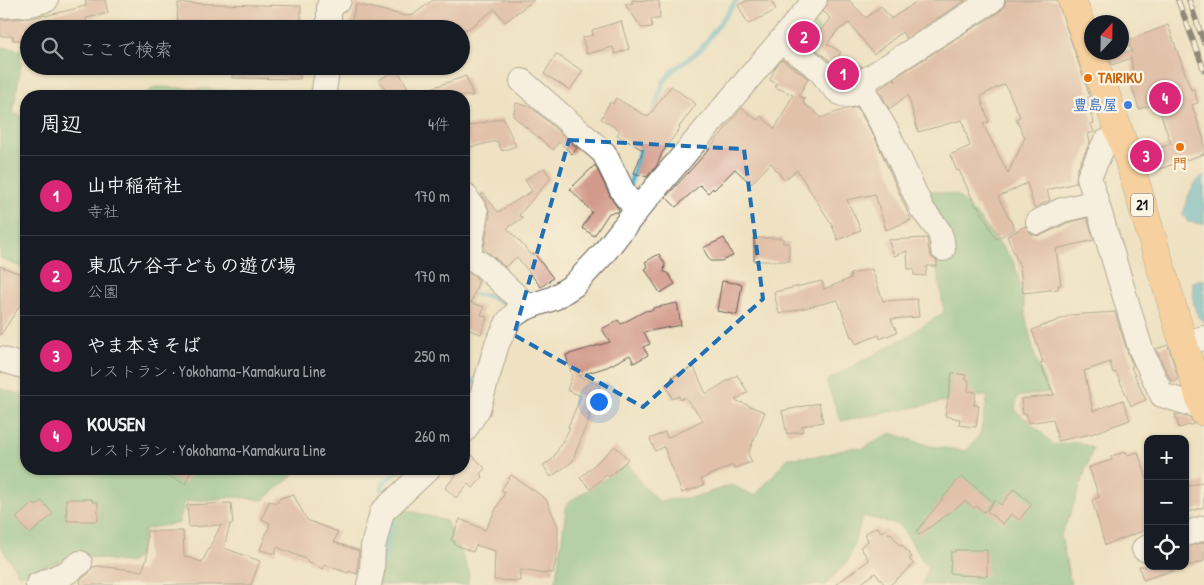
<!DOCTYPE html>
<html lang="ja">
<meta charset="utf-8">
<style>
body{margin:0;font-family:"Patrick Hand","Klee One",sans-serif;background:#20242c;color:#f1f3f6}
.controls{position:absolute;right:15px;bottom:15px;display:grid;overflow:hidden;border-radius:10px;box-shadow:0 1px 4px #0004}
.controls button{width:45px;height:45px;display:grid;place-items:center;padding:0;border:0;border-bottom:1px solid #363941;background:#171b24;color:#f1f3f6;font:25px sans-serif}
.compass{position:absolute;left:1084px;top:15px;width:45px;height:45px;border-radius:50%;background:#171b24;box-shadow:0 1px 4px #0004;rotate:22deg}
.you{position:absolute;left:598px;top:401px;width:18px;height:18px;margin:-12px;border:4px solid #fff;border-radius:50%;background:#1a73e8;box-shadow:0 0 0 8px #1a73e833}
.badge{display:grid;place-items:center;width:32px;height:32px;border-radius:50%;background:#db2777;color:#fff;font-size:16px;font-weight:700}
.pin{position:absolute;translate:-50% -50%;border:2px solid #fff;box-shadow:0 1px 5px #0006}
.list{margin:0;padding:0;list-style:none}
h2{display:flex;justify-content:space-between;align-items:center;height:65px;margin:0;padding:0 20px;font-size:21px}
h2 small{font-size:16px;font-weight:400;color:#9ea1a6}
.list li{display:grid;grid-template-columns:32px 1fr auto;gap:15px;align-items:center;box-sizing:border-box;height:80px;padding:0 20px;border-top:1px solid #363941}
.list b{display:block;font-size:19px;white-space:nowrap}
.list p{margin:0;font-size:16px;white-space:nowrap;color:#9ea1a6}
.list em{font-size:16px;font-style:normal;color:#9ea1a6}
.icon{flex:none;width:28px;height:28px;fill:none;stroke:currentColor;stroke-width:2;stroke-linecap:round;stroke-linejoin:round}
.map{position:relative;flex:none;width:1204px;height:585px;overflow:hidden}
.search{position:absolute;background:#171b24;box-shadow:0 1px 4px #0004;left:20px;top:20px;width:450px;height:55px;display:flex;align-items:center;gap:12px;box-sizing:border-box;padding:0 18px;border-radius:28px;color:#9ea1a6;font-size:19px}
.panel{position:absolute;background:#171b24;box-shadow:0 1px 4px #0004;left:20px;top:90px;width:450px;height:385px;border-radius:20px}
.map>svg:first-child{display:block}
.green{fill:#8dd996;stroke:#547a59}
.forest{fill:#72b97f;stroke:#476a4e}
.water{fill:#4eb2cd;stroke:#356774}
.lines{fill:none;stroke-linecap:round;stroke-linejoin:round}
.stream{stroke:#4eb2cd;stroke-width:5}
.building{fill:#d29a8b;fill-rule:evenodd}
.minor-casing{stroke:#666156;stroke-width:26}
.major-casing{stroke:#666156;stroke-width:29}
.minor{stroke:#fff;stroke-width:24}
.major{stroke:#ffbb71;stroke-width:28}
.rail-casing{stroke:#1c1c1c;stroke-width:5.5}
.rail{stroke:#fcf5e5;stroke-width:4;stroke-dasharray:11;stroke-linecap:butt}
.marked{fill:none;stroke:#1f6fb2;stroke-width:4;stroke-dasharray:10 6;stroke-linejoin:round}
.food-dot{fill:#e8710a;stroke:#fcf5e5;stroke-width:2}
.shop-dot{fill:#3f7fe0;stroke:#fcf5e5;stroke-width:2}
.labels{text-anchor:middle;stroke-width:4.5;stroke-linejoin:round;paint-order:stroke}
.shield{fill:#fcf5e5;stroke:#5f5d58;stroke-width:1}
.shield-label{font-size:14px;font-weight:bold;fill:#1c1c1c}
.food-label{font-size:15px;font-weight:bold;fill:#c56008;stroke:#fcf5e5;text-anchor:start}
.shop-label{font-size:15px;font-weight:bold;fill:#366cbe;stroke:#fcf5e5;text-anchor:end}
</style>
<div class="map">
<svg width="1204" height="585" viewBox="0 0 1204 585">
<rect width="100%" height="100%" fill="#fcf5e5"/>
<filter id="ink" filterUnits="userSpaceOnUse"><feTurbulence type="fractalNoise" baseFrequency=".02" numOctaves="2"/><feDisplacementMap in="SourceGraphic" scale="10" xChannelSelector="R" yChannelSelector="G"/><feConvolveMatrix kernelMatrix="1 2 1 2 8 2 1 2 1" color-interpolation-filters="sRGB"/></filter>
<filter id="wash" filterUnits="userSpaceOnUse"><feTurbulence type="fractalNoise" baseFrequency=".0096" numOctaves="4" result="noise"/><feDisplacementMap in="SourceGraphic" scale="20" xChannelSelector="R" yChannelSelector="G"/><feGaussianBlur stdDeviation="1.12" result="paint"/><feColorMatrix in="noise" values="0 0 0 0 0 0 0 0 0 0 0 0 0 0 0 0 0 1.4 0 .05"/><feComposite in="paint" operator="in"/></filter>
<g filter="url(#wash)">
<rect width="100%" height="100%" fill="#efe2c2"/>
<!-- green -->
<polygon class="green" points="808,18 820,29 803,52 788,45"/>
<!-- forest -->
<g class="forest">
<polygon points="0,47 20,50 21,65 13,113 26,118 26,270 0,258"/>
<polygon points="155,87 300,92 302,96 143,96"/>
<polygon points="927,190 957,195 975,213 1014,262 1022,292 1027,324 1036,360 1049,392 1017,397 1015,410 1041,432 1054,445 1078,442 1093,448 1073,507 1061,535 1071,585 922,585 928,568 900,525 863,516 848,561 825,585 555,585 567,503 628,464 643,486 659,501 694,497 732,485 755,496 788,458 820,456 854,447 862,449 891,433 930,446 967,451 980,434 988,396 974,396 841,421 826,381 906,337 944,312 931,233"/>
<polygon points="0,389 26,395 26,469 285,469 295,474 263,500 237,497 185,502 179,523 146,529 138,557 130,563 78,555 19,575 0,545"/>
<polygon points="400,508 446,521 469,571 468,585 379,585 382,532"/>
</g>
<!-- water -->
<g class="water">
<path d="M1204 175V224L1188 222 1183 215C1186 200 1191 184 1204 175Z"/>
<path d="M1204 279V323C1192 312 1193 297 1193 282Z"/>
</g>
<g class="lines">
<!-- stream -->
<g class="stream">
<polyline points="653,113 663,83 672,71 700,50 737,0"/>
<polyline points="629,187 643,143"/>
<polyline points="464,293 488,296 509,305"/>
<polyline points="464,405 474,380"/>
<polyline points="387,498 382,489 384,482 402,469"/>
<polyline points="383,562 394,512"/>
</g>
</g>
<g id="blocks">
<!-- building -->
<g class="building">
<polygon points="85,0 105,0 108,13 86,18 87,26 76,29 25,29 26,40 13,40 13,36 0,36 0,20 32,18 45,15 45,16 86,6"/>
<polygon points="433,0 534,0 505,22 495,9 468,29 349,29 356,4 406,16 413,15"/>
<polygon points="632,0 659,1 660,19 651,19 652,27 642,28 625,4 632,4"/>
<polygon points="748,0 771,0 776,10 748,24 738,5"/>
<polygon points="828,0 849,0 866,18 881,6 891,19 919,0 966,0 906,38 902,32 874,54 849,23 837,31 827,44 841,52 837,60 862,66 853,79 848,81 828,59 810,45 830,18 823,11"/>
<path d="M1006 0H1057L1090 97 1086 99 1094 123 1091 124 1094 132 1088 134 1090 142 1077 170 1076 183 1047 190 1050 200 1034 208 1027 183 998 197 1015 229 996 239 978 206 976 207 959 170 957 171 950 155 970 146 962 120 918 132 908 95 889 109 879 89 893 79 897 81 894 78 999 12 1004 7ZM1005 84 1020 117 1016 119 1025 138 1008 173 983 124 989 122 981 98 982 95Z"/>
<polygon points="178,3 301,6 301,29 177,29"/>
<polygon points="621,21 629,49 615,54 613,47 587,54 582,38 593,35 592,30"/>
<polygon points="1168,25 1191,90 1194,89 1198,103 1192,105 1204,140 1204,154 1150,172 1144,153 1171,144 1157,103 1139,109 1132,87 1135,86 1131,58 1112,65 1107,52 1132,52 1127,41"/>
<polygon points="556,54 583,71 570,90 544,74"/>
<polygon points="782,60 808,78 799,96 805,99 803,103 818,114 820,118 846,109 857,107 876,140 911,220 886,230 875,194 847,200 861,230 838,240 831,223 797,170 784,180 771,163 751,184 735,169 714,190 713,188 708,193 700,185 676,207 666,197 705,154 742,108 757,120 761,116 775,129 793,95 775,87 777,84 770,80 775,68"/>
<polygon points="232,66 300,66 300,79 232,78"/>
<polygon points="397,69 413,96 389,96 379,80"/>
<polygon points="466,76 473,96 414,96 414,94"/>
<polygon points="671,86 696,104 679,127 680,128 662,153 657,165 647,177 634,173 643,150 617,135 620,130 601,119 610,102 613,104 616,98 648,117"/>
<polygon points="516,103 531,107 577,148 572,154 559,142 553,150 513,116"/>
<polygon points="503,118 516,146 502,151 497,141 471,147 469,142 464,143 464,127"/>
<polygon points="595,165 612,200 619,210 618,212 609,213 594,236 582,228 592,212 570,189"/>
<polygon points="544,168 551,178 519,215 523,218 507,228 532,255 534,253 553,278 541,287 517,257 505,267 484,248 490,214 487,204 481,195 483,193 498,212 532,191 525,180"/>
<polygon points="1087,218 1094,240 1056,249 1061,285 1058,285 1058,289 1023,293 1020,267 1007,236 1025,226 1031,234 1037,236 1044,234 1067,223"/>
<polygon points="724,238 733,256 721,261 710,261 703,248"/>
<polygon points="754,238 783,238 783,243 789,243 789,261 754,261"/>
<polygon points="927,238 929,251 932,258 937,261 937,266 927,266 925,276 914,275 914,269 908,269 907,251 894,256 888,240"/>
<polygon points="659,254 665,264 664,272 668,273 675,284 660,293 645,269 648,267 645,262"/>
<polygon points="0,266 26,276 26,296 0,336"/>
<polygon points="464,269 479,280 471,303 484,307 481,315 487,317 481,334 464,328"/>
<polygon points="872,269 883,301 917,299 919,317 891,319 897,332 880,339 879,335 856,344 853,337 851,337 838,300 779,314 774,292 822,281 824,289 851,278 850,274"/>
<polygon points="722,281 742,284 737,315 717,311"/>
<polygon points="677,303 681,325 644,332 650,344 643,347 648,355 634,363 630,355 607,367 578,376 600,385 588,415 590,416 572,462 551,477 543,465 552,460 570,428 568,427 581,396 567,390 572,377 566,355 610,342 602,329 618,320 621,324 645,311 653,310 653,308"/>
<polygon points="1115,312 1128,354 1133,366 1131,367 1146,400 1131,406 1116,372 1113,373 1110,362 1084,371 1093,411 1123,400 1130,420 1091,434 1058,441 1053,419 1028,423 1027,414 1023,414 1021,399 1054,395 1040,363 1043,362 1032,330 1069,316 1069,315"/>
<polygon points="1168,345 1178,379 1171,381 1156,349"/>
<polygon points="694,367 706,394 737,375 748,392 735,400 765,412 748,454 752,462 734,468 733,465 701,479 704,485 682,493 664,447 655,451 650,439 665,432 667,438 703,420 685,397 680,400 679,396 672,399 666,384 674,381 672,377"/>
<polygon points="952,373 966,375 965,379 969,380 968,391 976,392 974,405 979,406 976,427 959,425 960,419 945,416"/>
<polygon points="819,403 823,422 802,426 803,431 787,434 782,411"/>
<polygon points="1175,414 1190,418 1194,424 1179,428"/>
<polygon points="615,446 628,459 609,477 606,475 591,489 580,478"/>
<polygon points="1126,452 1127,455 1138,452 1148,482 1148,529 1105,545 1092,500 1099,497 1089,467 1112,460 1111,456"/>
<polygon points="471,454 485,468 480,474 483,477 473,488 468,484 456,498 445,488 461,469 464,469 464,461"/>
<polygon points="154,469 192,469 185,484"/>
<polygon points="511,475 546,499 558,526 558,547 553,573 547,572 546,574 520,570 520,581 494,580 495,551 476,545 473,552 454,544 455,542 451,540 460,519 485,530 505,492 501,490"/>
<polygon points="963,477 993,502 984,512 976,506 974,508 965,501 919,535 916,532 956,482"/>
<polygon points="1204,481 1204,507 1185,513 1185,488"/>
<polygon points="1014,489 1032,504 1019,520 1011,514 1003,524 987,511 995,500 1001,505"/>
<polygon points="293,494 307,520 338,532 334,542 359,551 357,574 349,571 348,573 325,565 323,569 307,562 308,560 277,547 275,554 260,550 270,523 262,519 269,501 277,503 280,498"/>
<polygon points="66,499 92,499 92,502 98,502 98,521 67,521"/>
<polygon points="42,501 53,514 30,534 16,518 33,503 36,506"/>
<polygon points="231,503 233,524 230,524 224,548 260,561 251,585 81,585 80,580 88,574 93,567 97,566 142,571 147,557 147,531 183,531 184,556 202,562 221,525 189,527 187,505"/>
<polygon points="876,527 877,528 878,527 881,532 886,529 889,534 891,533 900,546 902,545 912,557 909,559 914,564 890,585 885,585 875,573 859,585 835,585 869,560 860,547 868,541 865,534"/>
<polygon points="1204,542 1204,561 1185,567 1185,547"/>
<polygon points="955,550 987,550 987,576 959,575 959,574 950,573 951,552 955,552"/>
<polygon points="1139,566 1177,566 1178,569 1143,580"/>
</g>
</g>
</g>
<g filter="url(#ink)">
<use href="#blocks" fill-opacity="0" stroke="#666156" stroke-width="1"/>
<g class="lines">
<!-- minor casing -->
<g class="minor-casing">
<g id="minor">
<polyline points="0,6 31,4 46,0"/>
<polyline points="329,29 329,6 339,0"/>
<path d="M780 43C794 50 806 58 818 69 828 78 838 101 854 94 863 90 865 86 869 78L992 0"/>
<polyline points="522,81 604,153 624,194 637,210"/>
<polyline points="863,90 888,134 922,209 939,231 942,240 943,249"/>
<polyline points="323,96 328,66"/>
<polyline points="1121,136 1105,142 1089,177 1141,350 1162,395 1202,407"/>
<polyline points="464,194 476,212 469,255"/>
<polyline points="1038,222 1062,210 1097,202"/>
<polyline points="464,253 484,266 528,307"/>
<polyline points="1184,343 1204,338"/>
<polyline points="0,359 26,367"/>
<polyline points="464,431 478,409 497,344 508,322 515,314 528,307 554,298 574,285 603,254 637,210 815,0"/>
<polyline points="1185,534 1204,528"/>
<polyline points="1144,549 1148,547"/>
<polyline points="38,585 66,573 80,563"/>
<polyline points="369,585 372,571 373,547 382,512 428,469"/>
</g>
</g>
<!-- major casing -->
<g class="major-casing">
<polyline id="major" points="1072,0 1127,154 1204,412"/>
</g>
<!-- minor -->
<use href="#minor" class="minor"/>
<!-- major -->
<use href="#major" class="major"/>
<!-- rail casing -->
<g class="rail-casing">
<g id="rail">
<polyline points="1178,0 1204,70"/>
<polyline points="1189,0 1204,43"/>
</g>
</g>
<!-- rail -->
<use href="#rail" class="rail"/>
</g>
</g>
<!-- marked area -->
<path d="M0 0H1204V585H0ZM569 140 744 149 763 299 643 407 514 335Z" fill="#efe2c2" fill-opacity=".55" fill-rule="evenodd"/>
<path class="marked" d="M569 140 744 149 763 299 643 407 514 335Z"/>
<!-- markers -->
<g class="food-dot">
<circle cx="1088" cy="78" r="5"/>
<circle cx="1180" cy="147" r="5"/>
</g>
<circle class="shop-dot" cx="1128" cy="105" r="5"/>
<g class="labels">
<!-- shield labels -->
<rect class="shield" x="1131" y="193.5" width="22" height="23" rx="4"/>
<g class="shield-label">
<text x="1142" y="210">21</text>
</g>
<!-- food labels -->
<g class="food-label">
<text x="1098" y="83">TAIRIKU</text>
<text x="1180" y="169" text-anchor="middle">門</text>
</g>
<!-- shop labels -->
<g class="shop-label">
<text x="1118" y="110">豊島屋</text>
</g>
</g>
</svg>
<div class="controls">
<button>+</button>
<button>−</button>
<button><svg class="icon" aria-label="locate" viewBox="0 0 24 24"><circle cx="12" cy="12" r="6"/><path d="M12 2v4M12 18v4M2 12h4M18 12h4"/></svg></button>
</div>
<svg class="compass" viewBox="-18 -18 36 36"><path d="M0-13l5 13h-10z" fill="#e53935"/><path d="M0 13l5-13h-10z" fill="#9ea1a6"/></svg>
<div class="you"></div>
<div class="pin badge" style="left:843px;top:74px">1</div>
<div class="pin badge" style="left:804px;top:37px">2</div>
<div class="pin badge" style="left:1146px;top:156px">3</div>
<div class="pin badge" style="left:1165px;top:98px">4</div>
<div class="search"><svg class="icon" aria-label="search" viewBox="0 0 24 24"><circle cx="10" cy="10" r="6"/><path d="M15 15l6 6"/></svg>ここで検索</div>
<section class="panel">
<h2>周辺<small>4件</small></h2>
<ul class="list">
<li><span class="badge">1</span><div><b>山中稲荷社</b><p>寺社</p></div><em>170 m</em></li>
<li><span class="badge">2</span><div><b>東瓜ケ谷子どもの遊び場</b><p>公園</p></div><em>170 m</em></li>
<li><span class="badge">3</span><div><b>やま本きそば</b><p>レストラン · Yokohama-Kamakura Line</p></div><em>250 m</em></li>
<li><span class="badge">4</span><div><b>KOUSEN</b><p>レストラン · Yokohama-Kamakura Line</p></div><em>260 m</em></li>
</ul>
</section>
</div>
